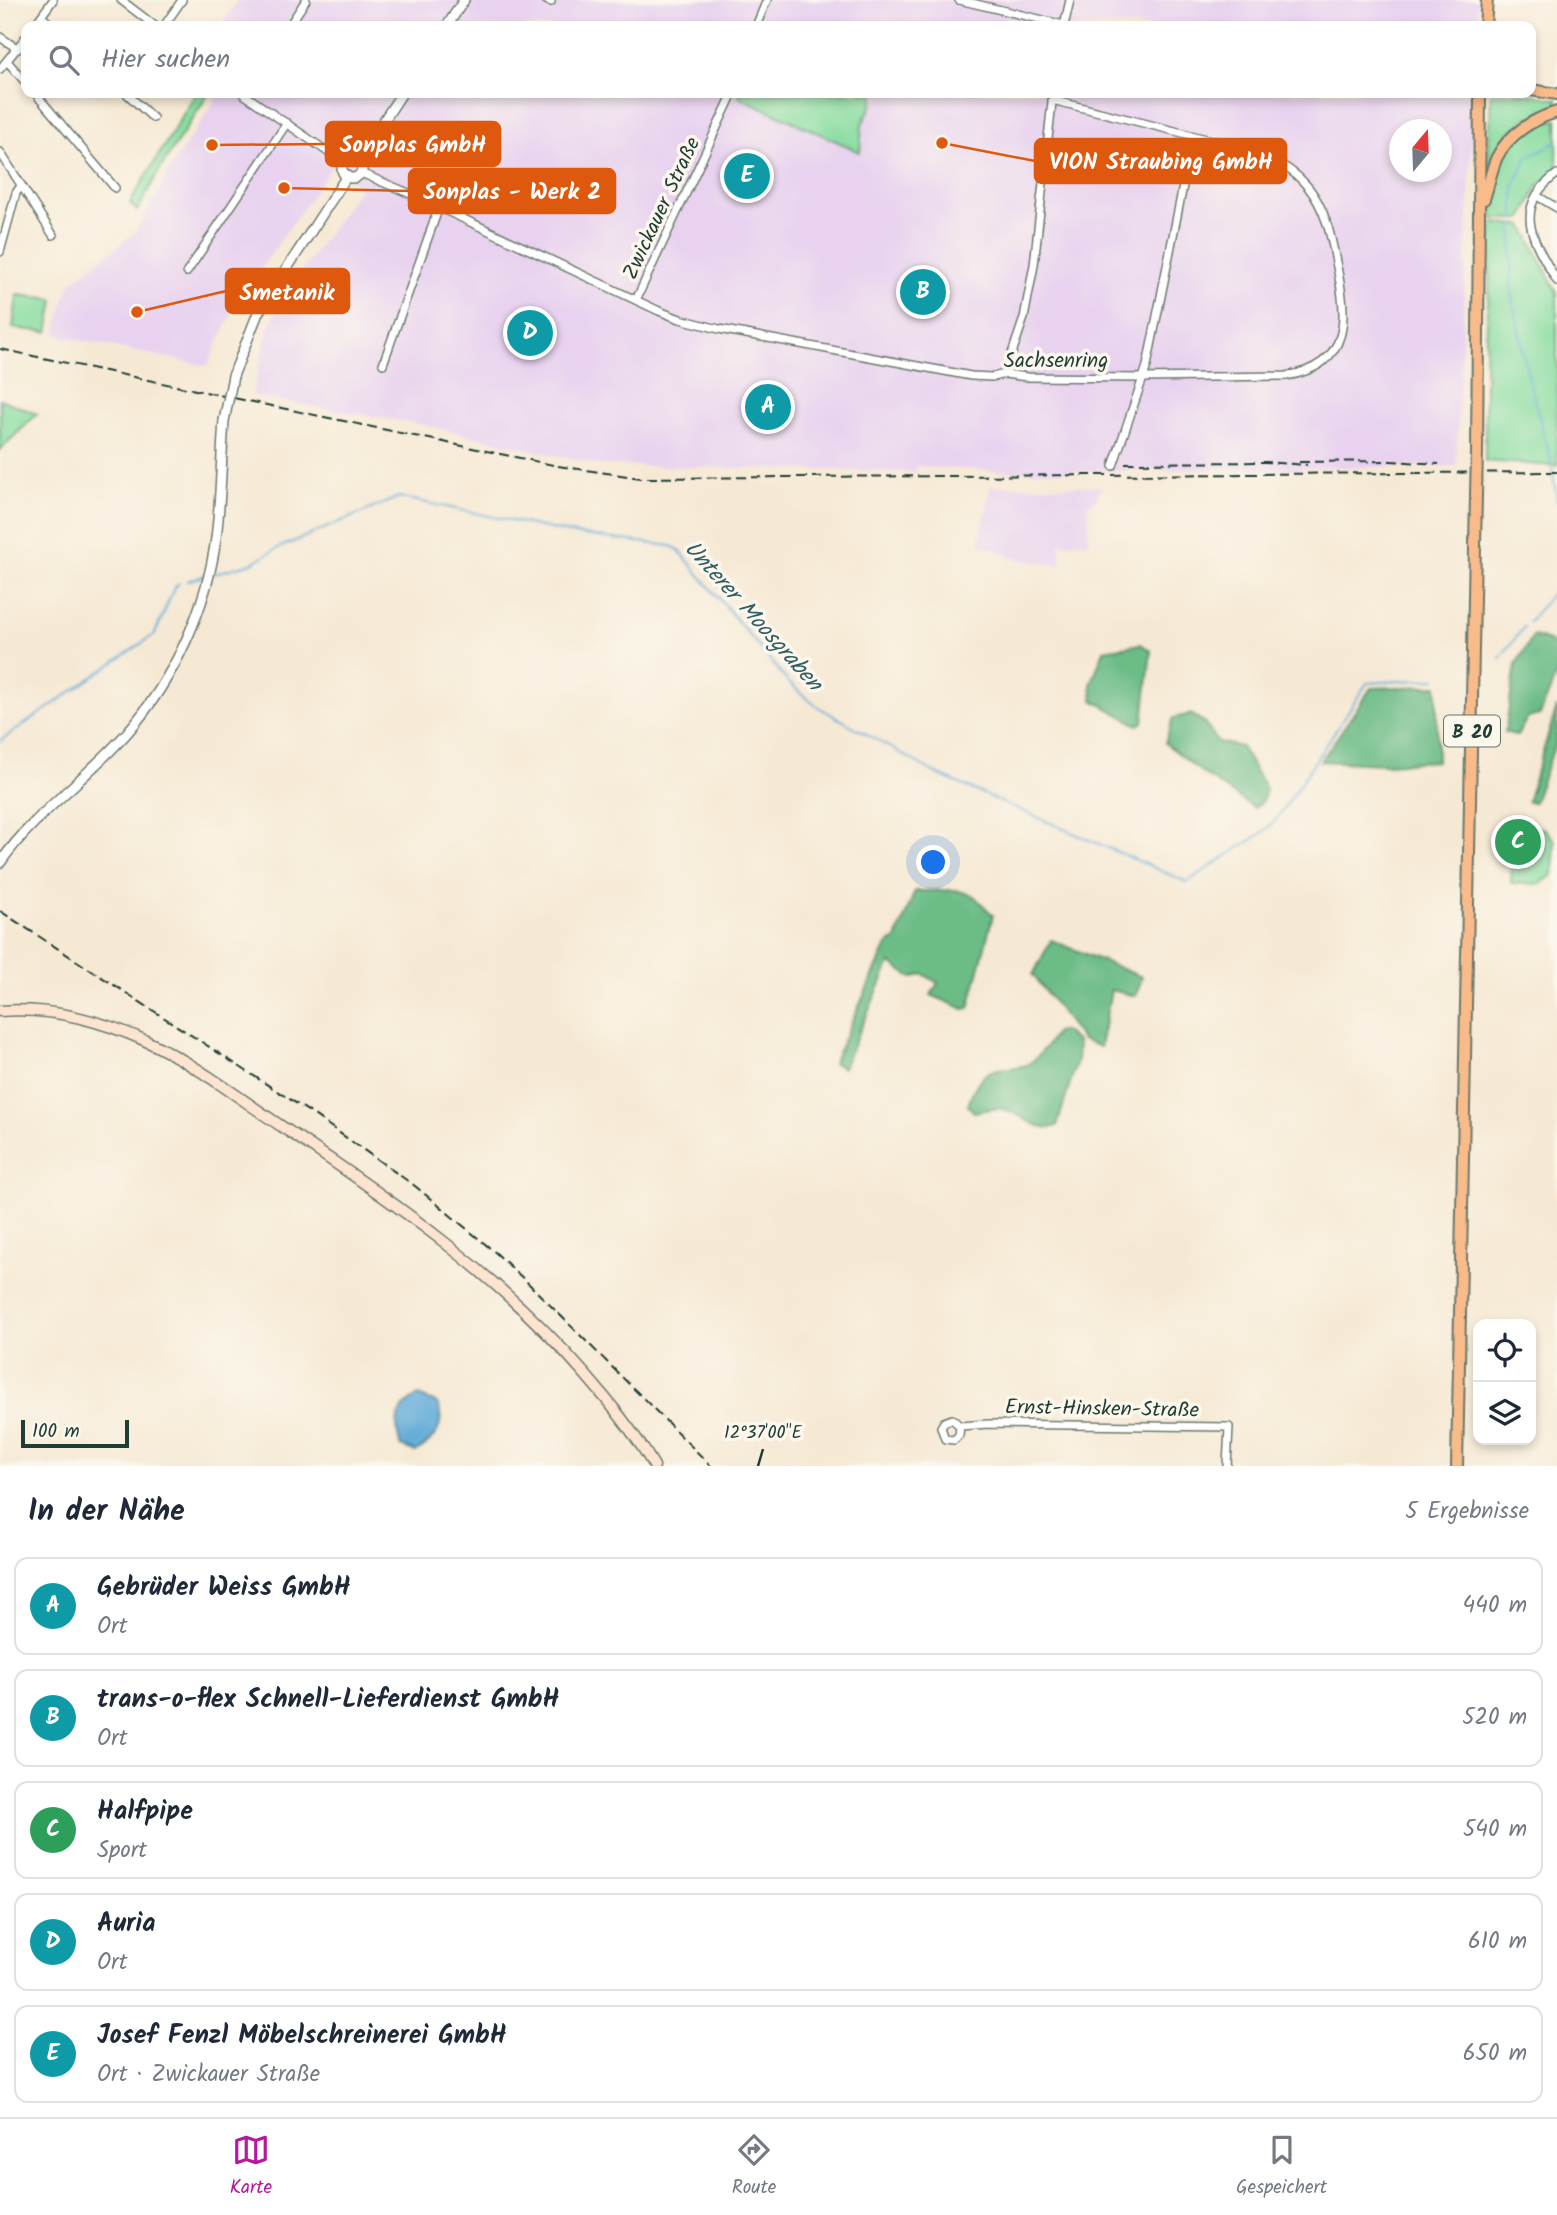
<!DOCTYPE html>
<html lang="de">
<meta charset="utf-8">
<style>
body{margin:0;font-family:Kalam,sans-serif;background:#f2f2f3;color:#1f2937}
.controls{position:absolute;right:21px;bottom:21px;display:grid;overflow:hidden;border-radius:14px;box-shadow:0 4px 10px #0003}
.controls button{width:63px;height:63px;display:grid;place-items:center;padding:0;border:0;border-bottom:2px solid #e0e1e3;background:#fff;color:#1f2937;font:35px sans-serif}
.compass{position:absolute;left:1389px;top:119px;width:63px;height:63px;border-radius:50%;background:#fff;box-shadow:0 4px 10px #0003;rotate:19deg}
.scale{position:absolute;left:21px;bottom:18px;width:108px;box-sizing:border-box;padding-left:7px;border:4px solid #1f3d34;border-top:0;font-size:19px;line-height:24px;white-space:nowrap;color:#1f3d34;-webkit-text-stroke:5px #fbf7ec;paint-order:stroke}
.you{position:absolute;left:934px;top:863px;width:24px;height:24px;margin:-18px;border:5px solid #fff;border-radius:50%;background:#1a73e8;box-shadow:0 0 0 10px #1a73e833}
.badge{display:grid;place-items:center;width:46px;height:46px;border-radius:50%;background:#b5179e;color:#fff;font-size:23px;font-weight:700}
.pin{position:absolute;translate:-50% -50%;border:4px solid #fff;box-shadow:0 2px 7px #0006}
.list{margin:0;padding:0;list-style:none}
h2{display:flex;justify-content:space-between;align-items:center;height:91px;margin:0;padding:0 28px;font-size:30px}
h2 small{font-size:23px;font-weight:400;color:#747a83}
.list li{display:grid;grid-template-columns:46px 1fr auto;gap:21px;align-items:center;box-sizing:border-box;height:98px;margin:0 14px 14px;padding:0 14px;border:2px solid #e0e1e3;border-radius:14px}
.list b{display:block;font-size:26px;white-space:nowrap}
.list p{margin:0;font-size:23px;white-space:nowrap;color:#747a83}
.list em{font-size:23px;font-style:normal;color:#747a83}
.icon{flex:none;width:38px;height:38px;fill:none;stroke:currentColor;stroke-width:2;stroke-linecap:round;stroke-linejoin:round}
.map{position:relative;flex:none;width:1557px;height:1466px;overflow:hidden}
.search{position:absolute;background:#fff;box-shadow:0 4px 10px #0003;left:21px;right:21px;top:21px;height:77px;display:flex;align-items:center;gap:18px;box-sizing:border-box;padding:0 24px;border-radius:14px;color:#747a83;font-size:26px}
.sheet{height:651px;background:#fff}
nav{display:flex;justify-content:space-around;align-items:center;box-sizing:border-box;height:98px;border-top:2px solid #e0e1e3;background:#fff;font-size:19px;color:#747a83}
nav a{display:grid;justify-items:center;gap:4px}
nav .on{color:#b5179e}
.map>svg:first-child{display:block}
.built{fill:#e8d2ef;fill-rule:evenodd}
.green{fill:#86dc9f;stroke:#528c6a;stroke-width:2}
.forest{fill:#6cbc86;stroke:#467c5d;stroke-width:2}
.water{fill:#60aad8;stroke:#407486;stroke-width:2}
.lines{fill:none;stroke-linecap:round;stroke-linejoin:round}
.stream{stroke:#60aad8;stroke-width:2}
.minor-casing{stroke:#6a796c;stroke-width:10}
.tertiary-casing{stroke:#6a796c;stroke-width:12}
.secondary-casing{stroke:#6a796c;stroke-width:13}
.trunk-casing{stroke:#6a796c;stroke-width:14}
.minor{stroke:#fff;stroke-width:7}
.tertiary{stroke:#fff;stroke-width:9}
.secondary{stroke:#fde4d1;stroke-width:10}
.trunk{stroke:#fabb8b;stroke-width:10}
.rail{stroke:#1f3d34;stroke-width:2;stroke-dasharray:10 5;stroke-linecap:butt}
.tertiary-bridge-casing{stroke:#6a796c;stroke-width:12;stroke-linecap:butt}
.trunk-bridge-casing{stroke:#6a796c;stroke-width:14;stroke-linecap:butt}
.tertiary-bridge{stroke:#fff;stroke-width:9}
.trunk-bridge{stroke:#fabb8b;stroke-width:10}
.ticks{fill:none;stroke:#1f3d34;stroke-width:2.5}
.labels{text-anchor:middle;stroke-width:7;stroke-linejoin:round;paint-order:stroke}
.shield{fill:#fbf7ec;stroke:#61756b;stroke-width:2}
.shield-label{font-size:19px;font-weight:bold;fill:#1f3d34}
.street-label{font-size:21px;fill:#1f3d34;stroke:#fbf7ec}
.water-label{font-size:23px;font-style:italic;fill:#325e65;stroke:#fbf7ec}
.ticks-label{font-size:18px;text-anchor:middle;fill:#1f3d34;stroke:#fbf7ec;stroke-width:7;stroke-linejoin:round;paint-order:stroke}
.leader{fill:none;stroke:#de580e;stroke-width:2.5}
.callout-dot{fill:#de580e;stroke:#fbf7ec;stroke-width:2.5}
.callout{fill:#de580e;stroke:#de580e;stroke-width:2.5}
.callout-label{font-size:23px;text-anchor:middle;font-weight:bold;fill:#fff}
</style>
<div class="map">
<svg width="1557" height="1466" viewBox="0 0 1557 1466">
<rect width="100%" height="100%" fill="#fbf7ec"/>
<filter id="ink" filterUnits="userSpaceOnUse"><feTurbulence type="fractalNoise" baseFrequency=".0143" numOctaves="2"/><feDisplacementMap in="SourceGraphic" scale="14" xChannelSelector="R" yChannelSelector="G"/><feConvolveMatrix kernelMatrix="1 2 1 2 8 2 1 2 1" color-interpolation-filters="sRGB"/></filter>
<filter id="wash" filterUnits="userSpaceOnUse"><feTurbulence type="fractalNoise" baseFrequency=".00686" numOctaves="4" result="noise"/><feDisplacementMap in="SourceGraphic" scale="28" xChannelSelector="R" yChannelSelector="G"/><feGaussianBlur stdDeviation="1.57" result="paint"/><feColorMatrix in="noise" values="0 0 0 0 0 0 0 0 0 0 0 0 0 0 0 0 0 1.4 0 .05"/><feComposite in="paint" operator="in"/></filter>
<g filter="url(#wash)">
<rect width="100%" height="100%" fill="#f6e9d4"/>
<!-- built -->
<g class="built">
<polygon points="238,0 1478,0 1477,26 220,26"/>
<path d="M220 93H1474L1456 466 1012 472 916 466V472L598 465 424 425 252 396 269 326 281 301 360 188 333 165 238 302 207 366 56 335 64 299 72 282 136 232 171 167ZM1400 130H1442V172H1400Z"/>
<polygon points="991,486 1101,486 1097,499 1088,505 1089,542 1060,544 1061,566 1017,559 979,543"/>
</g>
<!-- green -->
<g class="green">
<polygon points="196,93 209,93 160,169 137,211 130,203"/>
<polygon points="740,93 874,93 872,105 862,124 860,152 739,97"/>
<path d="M1491 93H1520L1557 99V106C1519 120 1502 131 1488 170Z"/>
<path d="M1557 119V170L1538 186 1523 217 1519 219H1493C1494 162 1499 139 1557 119Z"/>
<polygon points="1493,223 1523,225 1557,293 1557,466 1485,461 1485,359"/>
<polygon points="17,295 53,299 54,301 48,332 13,328"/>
<polygon points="0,399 37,414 0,450"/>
<polygon points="1531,827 1545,829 1555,841 1553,875 1540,884 1511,883 1513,838 1523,829"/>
</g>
<!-- forest -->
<g class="forest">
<polygon points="1533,636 1549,641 1557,648 1557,672 1540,715 1527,718 1517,736 1505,732 1516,664"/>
<polygon points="1141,644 1151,651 1143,722 1138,725 1093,700 1091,684 1104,650"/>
<polygon points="1437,686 1437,761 1385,764 1321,761 1371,688"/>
<polygon points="1557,707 1557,739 1534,802 1527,802"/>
<polygon points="1191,714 1204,722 1218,742 1241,747 1266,789 1262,802 1254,808 1204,774 1165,743 1173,718"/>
<polygon points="956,890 974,896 993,915 969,1008 964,1009 931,995 938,983 923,974 912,978 890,963 843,1068 833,1063 887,945 896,939 915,891"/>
<polygon points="1051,940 1142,977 1136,996 1111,990 1100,1047 1082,1040 1033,975"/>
<path d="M1064 1031 1078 1043 1077 1060 1057 1126C1036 1133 1022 1113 1003 1109 995 1107 982 1111 974 1112L968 1106C972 1090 980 1072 998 1069 1010 1067 1021 1069 1031 1062 1041 1056 1049 1041 1057 1032Z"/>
</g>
<!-- water -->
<path class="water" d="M418 1396 437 1403C447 1426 435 1439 416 1452L401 1446C393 1423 396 1407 418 1396Z"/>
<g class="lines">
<!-- stream -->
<g class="stream">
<polyline points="1514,219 1514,187 1527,157 1557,142"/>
<polyline points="1513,224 1511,292 1529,381 1550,456 1557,500"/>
<polyline points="212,574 252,563 276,549 399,497 574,534 671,546 679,550 788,682 815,705 939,775 1187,882 1262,833 1276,820 1367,683 1436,679"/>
<polyline points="187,581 206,575"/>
<polyline points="1529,622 1557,587"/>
<polyline points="1500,658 1524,627"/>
<polyline points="0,741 155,634 174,588 179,583"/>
</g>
</g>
</g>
<g filter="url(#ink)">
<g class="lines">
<!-- minor casing -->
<g class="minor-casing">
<g id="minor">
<polyline points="121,0 155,26"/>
<polyline points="546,0 551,2"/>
<polyline points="959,0 1064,25"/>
<polyline points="42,17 53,26"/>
<polyline points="34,26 53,0"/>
<polyline points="164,26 182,0"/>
<polyline points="289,26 306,0"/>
<polyline points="756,26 767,0"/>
<polyline points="1064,26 1070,0"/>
<polyline points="0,37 18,49"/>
<polyline points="7,61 26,83"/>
<polyline points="0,69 26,37"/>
<polyline points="35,93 115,188"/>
<polyline points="126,93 153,118"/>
<polyline points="242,93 344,163"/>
<polyline points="0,152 53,235"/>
<path d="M361 173 413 195 659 311 680 319 719 329 971 376 992 377 1005 374 1027 377 1142 378 1286 376C1354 365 1347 314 1336 262 1331 235 1325 208 1308 187 1293 169 1275 160 1254 151L1052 100"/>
<path d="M1557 174C1510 208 1534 242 1557 281"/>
<polyline points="1537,196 1557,208"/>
<polyline points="0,252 16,193 21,186"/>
<polyline points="187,272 287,123"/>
<polyline points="636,300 733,93"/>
<polyline points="383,364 439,207"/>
<polyline points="1005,374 1024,318 1034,265 1053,93"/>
<polyline points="1113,466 1147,366 1193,136"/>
<polyline points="960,1426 959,1435 954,1440 945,1439 941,1427 944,1422 952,1419 960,1426 988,1424 1229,1427 1227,1466"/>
</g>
</g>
<!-- tertiary casing -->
<g class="tertiary-casing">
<g id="tertiary">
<polyline points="447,26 464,0"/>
<circle cx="352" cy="168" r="10"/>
<polyline points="358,160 402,93"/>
<polyline points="233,376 258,313 347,176"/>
<path d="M0 863C35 813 86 779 126 734 173 681 207 608 216 538 221 499 221 460 224 421"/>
</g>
</g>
<!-- secondary casing -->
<g class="secondary-casing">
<path id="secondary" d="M0 1011C49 1007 99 1020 144 1040 195 1063 240 1099 287 1130 394 1202 499 1275 584 1373 609 1402 635 1433 654 1466"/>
</g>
<!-- trunk casing -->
<g class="trunk-casing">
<g id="trunk">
<polyline points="1485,26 1487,0"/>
<polyline points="1531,90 1557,94"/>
<path d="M1484 199C1489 185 1491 170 1497 157 1509 134 1533 119 1557 112"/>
<polyline points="1477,451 1480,93"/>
<polyline points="1457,1466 1476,495"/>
</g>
</g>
<!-- minor -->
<use href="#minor" class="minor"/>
<!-- tertiary -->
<use href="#tertiary" class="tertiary"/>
<!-- secondary -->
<use href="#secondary" class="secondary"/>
<!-- trunk -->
<use href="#trunk" class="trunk"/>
<!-- rail -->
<g class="rail">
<polyline points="0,349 558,466 641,478 1557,472"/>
<polyline points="1299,462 1391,461 1439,464"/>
<polyline points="1125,463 1266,462 1307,465"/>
<polyline points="0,911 314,1115 415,1186 496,1253 530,1285 711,1466"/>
</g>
<!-- tertiary-bridge casing -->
<g class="tertiary-bridge-casing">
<polyline id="tertiary-bridge" points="224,421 233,376"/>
</g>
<!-- trunk-bridge casing -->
<g class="trunk-bridge-casing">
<polyline id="trunk-bridge" points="1476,495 1477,451"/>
</g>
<!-- tertiary-bridge -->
<use href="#tertiary-bridge" class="tertiary-bridge"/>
<!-- trunk-bridge -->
<use href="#trunk-bridge" class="trunk-bridge"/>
</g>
</g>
<!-- ticks -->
<path class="ticks" d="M758 1466 763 1449"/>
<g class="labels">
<!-- shield labels -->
<rect class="shield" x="1444" y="715.5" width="56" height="31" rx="5"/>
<g class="shield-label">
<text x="1472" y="738">B 20</text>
</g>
<!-- street labels -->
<g class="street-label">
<text transform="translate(661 208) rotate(-65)" y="7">Zwickauer Straße</text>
<text x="1056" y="367">Sachsenring</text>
<text transform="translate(1102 1408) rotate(1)" y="7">Ernst-Hinsken-Straße</text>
</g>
<!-- water labels -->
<g class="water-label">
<text transform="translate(754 615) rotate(48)" y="8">Unterer Moosgraben</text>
</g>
</g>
<g class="ticks-label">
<text x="763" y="1438">12°37'00"E</text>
</g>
<!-- callouts -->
<path class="leader" d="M212 145L326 144M942 143L1035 161M284 188L409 191M137 312L226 291"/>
<g class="callout-dot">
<circle cx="212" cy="145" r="7"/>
<circle cx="942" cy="143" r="7"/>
<circle cx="284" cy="188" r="7"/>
<circle cx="137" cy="312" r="7"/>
</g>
<g class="callout">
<rect x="326" y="122" width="174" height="44" rx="7"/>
<rect x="1035" y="139" width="251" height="44" rx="7"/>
<rect x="409" y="169" width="206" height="44" rx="7"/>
<rect x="226" y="269" width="123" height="44" rx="7"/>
</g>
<g class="callout-label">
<text x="413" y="152">Sonplas GmbH</text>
<text x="1161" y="169">VION Straubing GmbH</text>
<text x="512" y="199">Sonplas - Werk 2</text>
<text x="287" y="300">Smetanik</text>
</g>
</svg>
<div class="controls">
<button><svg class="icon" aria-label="locate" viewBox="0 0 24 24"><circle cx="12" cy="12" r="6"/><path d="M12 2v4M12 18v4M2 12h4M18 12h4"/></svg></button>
<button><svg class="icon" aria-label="layers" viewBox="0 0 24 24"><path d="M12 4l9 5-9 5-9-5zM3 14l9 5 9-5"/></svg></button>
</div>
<svg class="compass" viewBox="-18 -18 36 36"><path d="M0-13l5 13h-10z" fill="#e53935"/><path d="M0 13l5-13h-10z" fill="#747a83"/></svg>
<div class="scale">100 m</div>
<div class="you"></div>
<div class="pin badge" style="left:768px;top:407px;background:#0f9aa8">A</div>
<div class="pin badge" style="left:923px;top:292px;background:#0f9aa8">B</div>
<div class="pin badge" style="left:1518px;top:842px;background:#2e9e5b">C</div>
<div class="pin badge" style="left:530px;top:333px;background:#0f9aa8">D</div>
<div class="pin badge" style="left:747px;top:176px;background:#0f9aa8">E</div>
<div class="search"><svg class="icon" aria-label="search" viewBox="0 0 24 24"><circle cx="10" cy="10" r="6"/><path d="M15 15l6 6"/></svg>Hier suchen</div>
</div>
<section class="sheet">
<h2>In der Nähe<small>5 Ergebnisse</small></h2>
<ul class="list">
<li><span class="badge" style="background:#0f9aa8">A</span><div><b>Gebrüder Weiss GmbH</b><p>Ort</p></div><em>440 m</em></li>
<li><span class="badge" style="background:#0f9aa8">B</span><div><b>trans-o-flex Schnell-Lieferdienst GmbH</b><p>Ort</p></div><em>520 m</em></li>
<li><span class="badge" style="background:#2e9e5b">C</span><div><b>Halfpipe</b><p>Sport</p></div><em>540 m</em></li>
<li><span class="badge" style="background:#0f9aa8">D</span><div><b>Auria</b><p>Ort</p></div><em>610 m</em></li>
<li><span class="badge" style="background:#0f9aa8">E</span><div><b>Josef Fenzl Möbelschreinerei GmbH</b><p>Ort · Zwickauer Straße</p></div><em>650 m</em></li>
</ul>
</section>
<nav>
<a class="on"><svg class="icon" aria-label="map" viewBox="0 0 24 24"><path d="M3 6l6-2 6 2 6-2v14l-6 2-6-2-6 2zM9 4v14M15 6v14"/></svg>Karte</a>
<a><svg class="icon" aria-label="directions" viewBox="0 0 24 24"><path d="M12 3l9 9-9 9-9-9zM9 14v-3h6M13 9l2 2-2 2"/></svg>Route</a>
<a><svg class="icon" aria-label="saved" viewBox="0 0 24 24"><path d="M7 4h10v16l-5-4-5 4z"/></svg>Gespeichert</a>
</nav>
